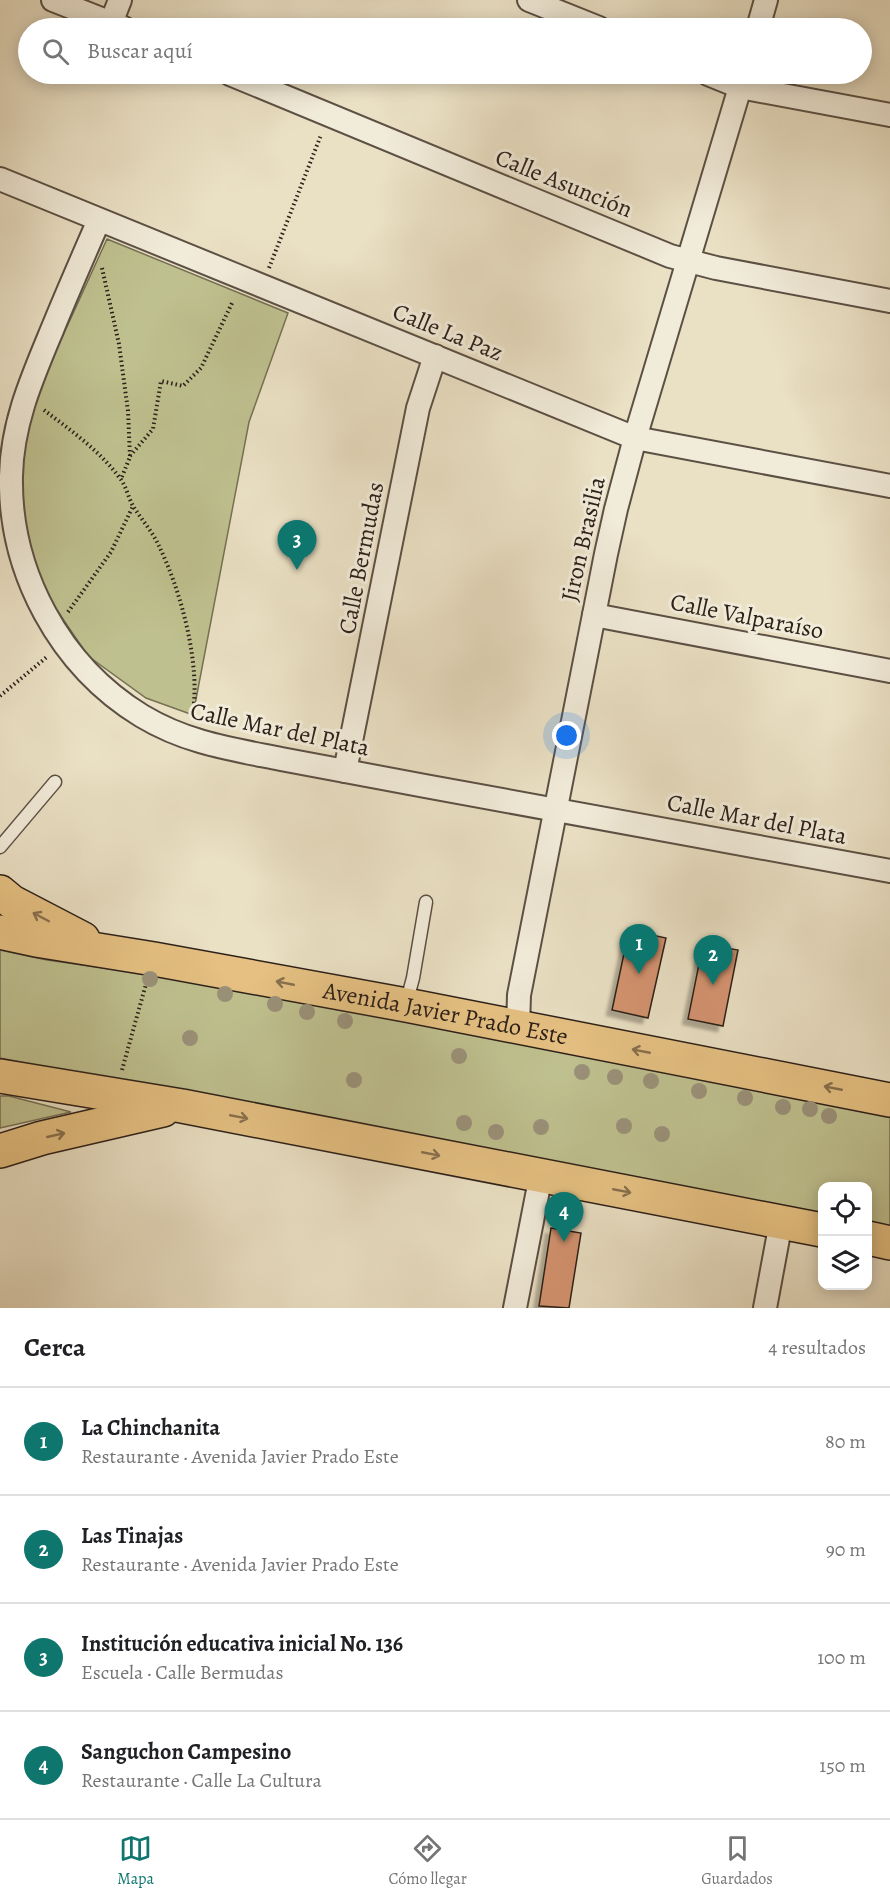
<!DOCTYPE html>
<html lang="es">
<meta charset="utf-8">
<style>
body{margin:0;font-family:Alegreya,serif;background:#f6f6f6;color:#202124}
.controls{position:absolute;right:18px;bottom:18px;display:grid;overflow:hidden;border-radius:12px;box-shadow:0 3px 15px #0003}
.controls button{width:54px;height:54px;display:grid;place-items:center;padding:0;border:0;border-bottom:2px solid #e0e0e0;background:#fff;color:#202124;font:30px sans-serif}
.you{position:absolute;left:567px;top:736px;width:21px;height:21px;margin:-15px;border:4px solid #fff;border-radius:50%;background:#1a73e8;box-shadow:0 0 0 9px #1a73e833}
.badge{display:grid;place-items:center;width:39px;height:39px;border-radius:50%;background:#0f766e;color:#fff;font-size:20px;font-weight:700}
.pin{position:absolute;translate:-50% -50px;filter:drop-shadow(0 2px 3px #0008)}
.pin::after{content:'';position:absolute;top:32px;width:21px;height:18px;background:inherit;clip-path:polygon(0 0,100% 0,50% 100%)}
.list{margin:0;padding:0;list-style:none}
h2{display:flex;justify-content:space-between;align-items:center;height:78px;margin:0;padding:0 24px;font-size:26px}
h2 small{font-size:20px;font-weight:400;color:#757577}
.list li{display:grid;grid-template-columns:39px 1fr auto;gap:18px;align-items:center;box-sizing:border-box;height:108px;padding:0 24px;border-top:2px solid #e0e0e0}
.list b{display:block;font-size:22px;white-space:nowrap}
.list p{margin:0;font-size:20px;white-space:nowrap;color:#757577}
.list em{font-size:20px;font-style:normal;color:#757577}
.icon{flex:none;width:33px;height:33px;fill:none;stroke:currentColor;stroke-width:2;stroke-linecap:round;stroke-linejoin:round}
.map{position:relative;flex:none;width:890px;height:1308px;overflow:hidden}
.search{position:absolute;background:#fff;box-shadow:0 3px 15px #0003;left:18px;right:18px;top:18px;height:66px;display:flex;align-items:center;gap:15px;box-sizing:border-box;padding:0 21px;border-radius:33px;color:#757577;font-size:22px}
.sheet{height:510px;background:#fff}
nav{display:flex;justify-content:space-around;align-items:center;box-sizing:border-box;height:84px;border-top:2px solid #e0e0e0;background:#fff;font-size:16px;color:#757577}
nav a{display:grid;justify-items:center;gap:3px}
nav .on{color:#0f766e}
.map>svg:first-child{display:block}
.green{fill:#bfc08f;stroke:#767054;stroke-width:1.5}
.building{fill:#d4936f;stroke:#2c2019;stroke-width:1.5;filter:url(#shadow)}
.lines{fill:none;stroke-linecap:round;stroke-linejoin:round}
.service-casing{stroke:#5c5044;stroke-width:15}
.minor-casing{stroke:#5c5044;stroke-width:26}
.primary-casing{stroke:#2c2019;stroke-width:36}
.path{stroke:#2c2019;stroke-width:4;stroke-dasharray:1.5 3;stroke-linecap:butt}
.service{stroke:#f1ebd9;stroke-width:12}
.minor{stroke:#f1ebd9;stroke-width:22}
.primary{stroke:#e5c082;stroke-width:33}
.tree{fill:#9a9179}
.oneway{stroke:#88704e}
.labels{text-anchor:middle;stroke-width:6;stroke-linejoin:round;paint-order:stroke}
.street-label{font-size:24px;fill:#2c2019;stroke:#f1ebd9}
</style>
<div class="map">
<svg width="890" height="1308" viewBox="0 0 890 1308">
<defs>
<filter id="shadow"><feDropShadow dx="-5.5" dy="5.5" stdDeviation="1.5" flood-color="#0004"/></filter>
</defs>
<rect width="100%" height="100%" fill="#eae0c4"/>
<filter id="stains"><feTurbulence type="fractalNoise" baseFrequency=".00333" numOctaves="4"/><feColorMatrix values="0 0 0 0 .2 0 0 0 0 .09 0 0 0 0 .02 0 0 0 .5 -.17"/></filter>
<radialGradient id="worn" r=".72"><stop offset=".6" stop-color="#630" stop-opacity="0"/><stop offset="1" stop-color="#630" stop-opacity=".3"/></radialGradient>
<!-- green -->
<g class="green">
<polygon points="107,239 288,313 249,422 193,715 146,698 88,656 48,597 30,552 20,486 28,412"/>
<polygon points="0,950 47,960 176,978 890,1114 890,1232 868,1227 868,1186 822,1186 822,1219 0,1058"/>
<polygon points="0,1096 9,1096 71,1112 0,1128"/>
</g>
<!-- building -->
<g class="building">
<polygon points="629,930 666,938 648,1018 612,1010"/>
<polygon points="703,944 738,950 723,1026 688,1019"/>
<polygon points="551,1228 581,1233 569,1308 539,1306"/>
</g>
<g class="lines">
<!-- service casing -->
<g class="service-casing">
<g id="service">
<polyline points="0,847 55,782"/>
<polyline points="406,1004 413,978 426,902"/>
</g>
</g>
<!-- minor casing -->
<g class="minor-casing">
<g id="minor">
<polyline points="53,0 124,28"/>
<polyline points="529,0 599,28"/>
<polyline points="111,23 120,0"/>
<polyline points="758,28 766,0"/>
<polyline points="230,74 670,256 716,268 890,301"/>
<polyline points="708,74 740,87 890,115"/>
<polyline points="0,179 635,438 890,486"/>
<path d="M99 220C83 257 67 293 52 330 32 378 12 423 11 476 9 572 60 666 142 716 187 743 231 749 281 759 329 768 377 777 425 786 580 813 735 842 890 871"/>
<polyline points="594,615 890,671"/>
<polyline points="345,771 418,408 435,356"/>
<polyline points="518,1027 519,995 606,554 616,509 635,438 744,74"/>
<polyline points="515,1308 541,1175"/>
<polyline points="765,1308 781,1222"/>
</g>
</g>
<!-- primary casing -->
<g class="primary-casing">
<g id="primary">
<polyline points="0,892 12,902 83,939"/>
<path id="s1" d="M0 932 36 940 154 959 406 1005 890 1100"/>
<polyline points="0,1076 182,1106 822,1230"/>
<polyline points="0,1151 42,1138 163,1110"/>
<polyline points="868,1238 890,1243"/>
</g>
</g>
<!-- path -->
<g class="path">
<polyline points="102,268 119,344 128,411 130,457 121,479"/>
<polyline points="269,268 321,135"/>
<path d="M44 410C70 430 99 450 119 477 126 485 128 497 133 506 141 519 152 531 158 544 181 590 202 667 192 718"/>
<polyline points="130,456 153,429 161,381 183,386 201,368 233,301"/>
<polyline points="68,612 111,552 133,506"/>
<polyline points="0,696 48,656"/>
<polyline points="122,1070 146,984"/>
</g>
<!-- service -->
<use href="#service" class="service"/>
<!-- minor -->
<use href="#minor" class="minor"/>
<!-- primary -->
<use href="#primary" class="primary"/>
</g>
<!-- trees -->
<g class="tree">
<circle cx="150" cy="979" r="8"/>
<circle cx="225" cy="994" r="8"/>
<circle cx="275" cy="1004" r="8"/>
<circle cx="307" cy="1012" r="8"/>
<circle cx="345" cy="1021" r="8"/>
<circle cx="190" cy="1038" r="8"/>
<circle cx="459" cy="1056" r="8"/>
<circle cx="582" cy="1072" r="8"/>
<circle cx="615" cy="1077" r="8"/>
<circle cx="354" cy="1080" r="8"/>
<circle cx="651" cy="1081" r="8"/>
<circle cx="699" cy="1091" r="8"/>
<circle cx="745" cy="1098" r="8"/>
<circle cx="783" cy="1107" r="8"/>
<circle cx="810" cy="1109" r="8"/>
<circle cx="829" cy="1116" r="8"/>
<circle cx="464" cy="1123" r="8"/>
<circle cx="624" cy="1126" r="8"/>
<circle cx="541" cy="1127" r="8"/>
<circle cx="496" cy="1132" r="8"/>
<circle cx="662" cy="1134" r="8"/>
</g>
<!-- one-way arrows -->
<defs><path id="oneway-shaft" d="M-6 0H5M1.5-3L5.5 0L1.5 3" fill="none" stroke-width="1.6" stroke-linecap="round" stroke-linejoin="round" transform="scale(1.5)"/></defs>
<g class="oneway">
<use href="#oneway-shaft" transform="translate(41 917) rotate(-152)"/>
<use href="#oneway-shaft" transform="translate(285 983) rotate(-169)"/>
<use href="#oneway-shaft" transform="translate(641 1051) rotate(-169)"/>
<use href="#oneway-shaft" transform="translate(833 1088) rotate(-169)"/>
<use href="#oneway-shaft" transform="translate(239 1117) rotate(11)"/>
<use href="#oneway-shaft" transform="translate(56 1135) rotate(-13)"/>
<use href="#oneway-shaft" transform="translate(431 1154) rotate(11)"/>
<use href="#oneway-shaft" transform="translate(622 1191) rotate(11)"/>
</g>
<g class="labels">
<!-- street labels -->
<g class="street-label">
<text transform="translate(564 183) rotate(22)" y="8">Calle Asunción</text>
<text transform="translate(448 332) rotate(22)" y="8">Calle La Paz</text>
<text transform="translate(583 539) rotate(-77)" y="8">Jiron Brasilia</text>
<text transform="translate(361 558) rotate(-79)" y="8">Calle Bermudas</text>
<text transform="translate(747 616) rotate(11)" y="8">Calle Valparaíso</text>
<text transform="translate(280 729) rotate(12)" y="8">Calle Mar del Plata</text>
<text transform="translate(757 819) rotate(11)" y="8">Calle Mar del Plata</text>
<text dy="8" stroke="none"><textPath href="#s1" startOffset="453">Avenida Javier Prado Este</textPath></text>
</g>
</g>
<rect width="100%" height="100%" filter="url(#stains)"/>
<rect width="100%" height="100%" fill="url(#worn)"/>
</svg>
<div class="controls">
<button><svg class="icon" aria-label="locate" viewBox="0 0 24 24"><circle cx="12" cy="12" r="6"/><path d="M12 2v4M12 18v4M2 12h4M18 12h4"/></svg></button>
<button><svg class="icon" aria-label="layers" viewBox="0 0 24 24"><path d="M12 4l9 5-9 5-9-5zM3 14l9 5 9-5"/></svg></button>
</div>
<div class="you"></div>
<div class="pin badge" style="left:639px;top:974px">1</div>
<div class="pin badge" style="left:713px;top:985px">2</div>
<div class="pin badge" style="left:297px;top:570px">3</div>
<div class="pin badge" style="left:564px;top:1242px">4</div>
<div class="search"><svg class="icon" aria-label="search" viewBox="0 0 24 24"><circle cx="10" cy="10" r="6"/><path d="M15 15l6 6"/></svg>Buscar aquí</div>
</div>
<section class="sheet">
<h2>Cerca<small>4 resultados</small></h2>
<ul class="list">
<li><span class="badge">1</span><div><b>La Chinchanita</b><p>Restaurante · Avenida Javier Prado Este</p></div><em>80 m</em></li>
<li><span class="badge">2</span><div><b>Las Tinajas</b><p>Restaurante · Avenida Javier Prado Este</p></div><em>90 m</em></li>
<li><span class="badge">3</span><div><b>Institución educativa inicial No. 136</b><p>Escuela · Calle Bermudas</p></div><em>100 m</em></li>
<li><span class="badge">4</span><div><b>Sanguchon Campesino</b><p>Restaurante · Calle La Cultura</p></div><em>150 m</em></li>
</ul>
</section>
<nav>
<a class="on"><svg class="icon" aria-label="map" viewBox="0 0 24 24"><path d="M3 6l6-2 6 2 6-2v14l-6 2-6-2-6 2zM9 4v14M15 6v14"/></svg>Mapa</a>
<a><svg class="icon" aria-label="directions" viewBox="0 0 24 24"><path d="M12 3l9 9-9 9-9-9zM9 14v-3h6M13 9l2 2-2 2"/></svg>Cómo llegar</a>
<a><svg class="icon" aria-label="saved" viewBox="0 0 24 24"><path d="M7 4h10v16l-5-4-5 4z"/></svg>Guardados</a>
</nav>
